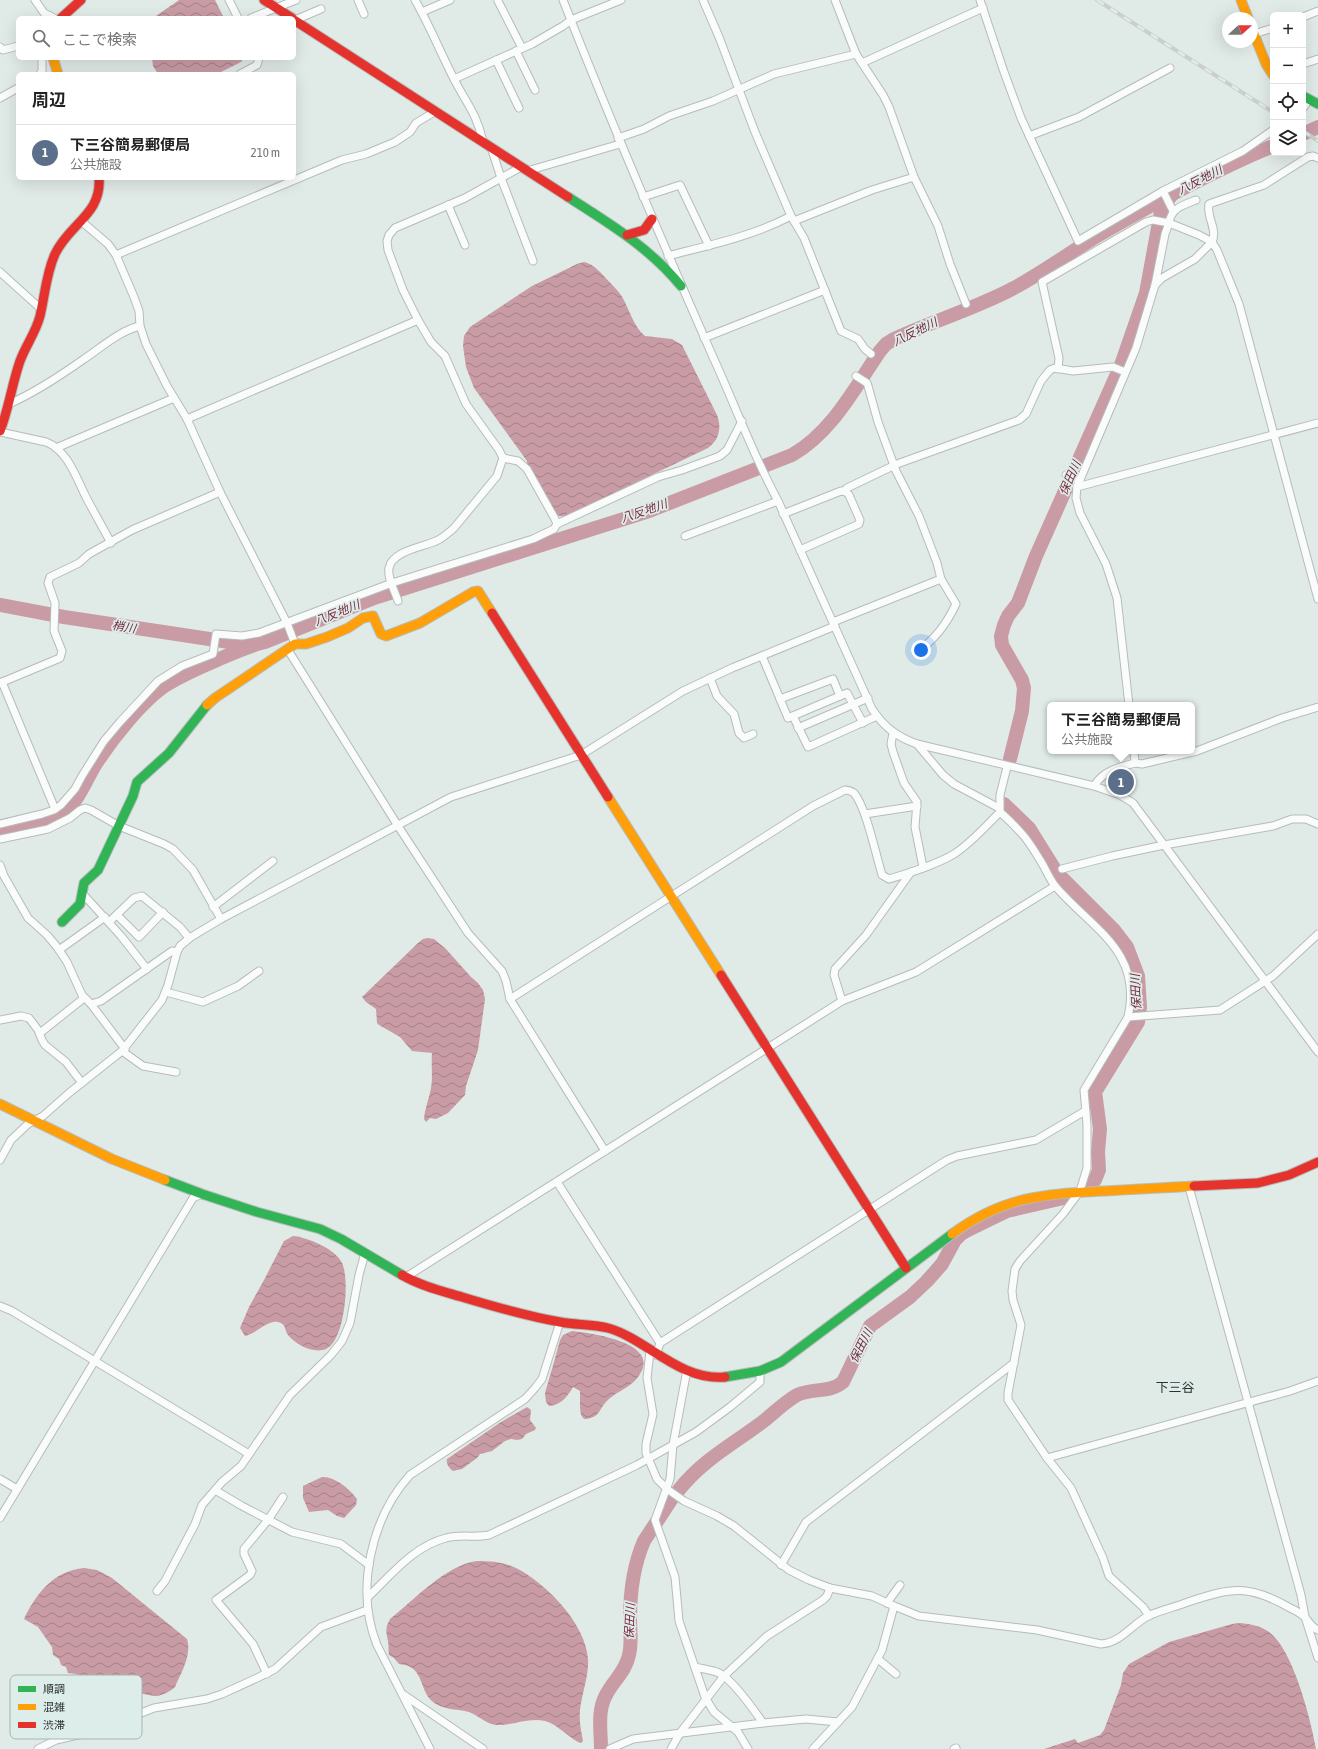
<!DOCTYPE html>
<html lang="ja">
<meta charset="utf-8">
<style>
body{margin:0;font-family:"Asap Condensed","Noto Sans JP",sans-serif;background:#f2f2f2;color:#222}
.controls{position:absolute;right:12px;top:12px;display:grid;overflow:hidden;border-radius:6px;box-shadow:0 4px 16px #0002}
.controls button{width:36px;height:36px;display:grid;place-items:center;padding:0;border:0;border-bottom:1px solid #e0e0e0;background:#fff;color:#222;font:20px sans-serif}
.compass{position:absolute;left:1222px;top:12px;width:36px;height:36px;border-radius:50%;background:#fff;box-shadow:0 4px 16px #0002;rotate:69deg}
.you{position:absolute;left:921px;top:650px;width:14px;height:14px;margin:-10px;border:3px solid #fff;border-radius:50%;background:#1a73e8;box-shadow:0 0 0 6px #1a73e833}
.badge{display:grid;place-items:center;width:26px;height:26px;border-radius:50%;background:#d93025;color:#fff;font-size:13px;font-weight:700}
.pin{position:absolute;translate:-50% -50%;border:2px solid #fff;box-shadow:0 1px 4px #0006}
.popup{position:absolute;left:1047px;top:702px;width:148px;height:52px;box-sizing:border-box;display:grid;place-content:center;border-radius:6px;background:#fff;filter:drop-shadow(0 1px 3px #0005);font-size:13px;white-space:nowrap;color:#767676}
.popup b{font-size:15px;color:#222}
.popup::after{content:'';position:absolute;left:50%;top:100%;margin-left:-8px;border:8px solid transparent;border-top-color:#fff}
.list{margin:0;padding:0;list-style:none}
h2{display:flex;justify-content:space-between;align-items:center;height:52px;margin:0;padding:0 16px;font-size:17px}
h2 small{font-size:13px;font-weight:400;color:#767676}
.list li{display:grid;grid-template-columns:26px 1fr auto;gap:12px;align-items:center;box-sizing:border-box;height:56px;padding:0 16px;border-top:1px solid #e0e0e0}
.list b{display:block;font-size:15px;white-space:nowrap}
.list p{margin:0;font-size:13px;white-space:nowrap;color:#767676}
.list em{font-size:13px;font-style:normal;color:#767676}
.icon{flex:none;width:22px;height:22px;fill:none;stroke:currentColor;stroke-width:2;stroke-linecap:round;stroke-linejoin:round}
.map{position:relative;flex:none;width:1318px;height:1749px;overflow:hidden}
.search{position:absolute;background:#fff;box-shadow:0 4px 16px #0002;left:16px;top:16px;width:280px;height:44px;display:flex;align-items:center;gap:10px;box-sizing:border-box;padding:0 14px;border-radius:6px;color:#767676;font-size:15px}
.panel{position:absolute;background:#fff;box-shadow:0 4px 16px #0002;left:16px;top:72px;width:280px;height:108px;border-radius:6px}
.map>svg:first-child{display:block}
.water{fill:url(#water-waves)}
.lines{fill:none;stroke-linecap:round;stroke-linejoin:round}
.river{stroke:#c99ca5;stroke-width:14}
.street-casing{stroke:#b6bcba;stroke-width:9}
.fast-casing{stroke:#b6bcba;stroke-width:11}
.slow-casing{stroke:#b6bcba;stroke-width:11}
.jam-casing{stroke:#b6bcba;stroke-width:11}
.street{stroke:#fafcfb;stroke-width:7}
.fast{stroke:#30b455;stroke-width:9}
.slow{stroke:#ff9f0a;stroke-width:9}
.jam{stroke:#e5322d;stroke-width:9}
.rail-casing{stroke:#cbcecd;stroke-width:4}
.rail{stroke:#ddede9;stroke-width:2.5;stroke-dasharray:8;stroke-linecap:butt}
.labels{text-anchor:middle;stroke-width:3.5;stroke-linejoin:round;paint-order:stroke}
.water-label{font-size:12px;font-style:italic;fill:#7d2a41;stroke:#ddede9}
.quarter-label{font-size:13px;fill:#2c3231;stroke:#ddede9}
.key{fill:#ddede9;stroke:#a8b5b2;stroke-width:1}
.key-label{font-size:11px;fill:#2c3231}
</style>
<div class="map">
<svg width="1318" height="1749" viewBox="0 0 1318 1749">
<defs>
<pattern id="water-waves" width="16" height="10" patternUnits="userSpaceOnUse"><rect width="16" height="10" fill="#c99ca5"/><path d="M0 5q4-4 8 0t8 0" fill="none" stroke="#a38087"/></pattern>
</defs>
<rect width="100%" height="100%" fill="#e0eae7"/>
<!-- water -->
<g class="water">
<polygon points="179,0 215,0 224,18 153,18"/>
<polygon points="152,58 244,58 241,62 217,74 158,74 153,66"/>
<path d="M584 262C592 264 596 268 602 274 608 281 616 288 621 295 629 308 633 326 645 336L672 339 682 345 717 415C722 428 719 440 708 448L564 517 556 515 527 465V461L474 388 466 367 463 346 464 336 470 327 532 286 577 264Z"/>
<path d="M428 938 434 939 446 949 471 977 478 983 483 990 485 999 478 1050 466 1086 465 1095 448 1113 436 1119 430 1118 426 1122 424 1119C425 1108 429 1099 431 1088 433 1076 431 1065 432 1053L412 1051 400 1037 379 1025 377 1023 376 1009 366 1002 362 997 418 943 423 939Z"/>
<path d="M293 1236C307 1237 336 1249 342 1263 350 1279 345 1341 326 1349 314 1354 296 1345 288 1335 284 1330 287 1324 278 1322 267 1320 256 1334 245 1336L240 1328 249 1307 264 1280 284 1241Z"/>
<path d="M572 1331C591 1333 665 1343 638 1377 631 1387 618 1391 609 1399 598 1408 602 1418 584 1419L581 1415 580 1408V1391L573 1387C568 1396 560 1406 549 1406L546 1402 545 1393 554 1362 560 1340 563 1335Z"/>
<path d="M527 1407 531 1410 530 1420 536 1428 535 1430 526 1434 522 1439 517 1440 511 1439 505 1441 492 1451 480 1454 477 1458 462 1469 453 1471C449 1468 446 1464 447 1459L450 1457 501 1422Z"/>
<path d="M322 1477C334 1476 350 1489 357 1499L356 1505 344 1518 337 1516 328 1510 309 1512 303 1498V1486Z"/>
<path d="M477 1561C491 1561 504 1562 516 1568 546 1583 586 1624 588 1659 589 1676 582 1693 580 1710 579 1721 581 1731 583 1741L581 1743 578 1742C567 1736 557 1724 545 1721 528 1717 512 1726 496 1725 486 1724 478 1715 469 1712 458 1709 446 1710 436 1704 417 1693 427 1666 399 1664L394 1658 389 1655C388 1650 389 1646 388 1641 386 1632 385 1628 390 1619 414 1600 446 1565 477 1561Z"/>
<path d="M84 1568 97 1570 112 1578 187 1639C192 1655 181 1673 175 1687 171 1691 163 1695 157 1696 149 1697 142 1691 134 1695L99 1687 93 1678H89L84 1683 82 1677 76 1674 68 1673 66 1667 61 1665 59 1659 53 1655 52 1647 38 1627 24 1619C36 1594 53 1571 84 1568Z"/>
<path d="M1240 1623C1251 1624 1261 1626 1269 1632 1293 1649 1311 1720 1316 1749H1044L1075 1739 1078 1743 1100 1735 1104 1730 1121 1685 1123 1673 1129 1664 1169 1642 1232 1624Z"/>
</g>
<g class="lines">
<!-- river -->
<g class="river">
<polyline points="1303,134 1318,127"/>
<polyline points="0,605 64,617 249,645"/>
<polyline points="1010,759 1022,711 1024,688 1022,680 1002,645 1001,636 1004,625 1008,616 1018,603 1036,556 1121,365 1146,293 1162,206 1171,196"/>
<polyline points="1004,804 1029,828 1057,873 1114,930 1127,947 1138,976 1140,1007 1138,1022 1095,1092 1100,1129 1098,1152 1099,1170 1095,1180 1087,1187"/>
<path d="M0 830C19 826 42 825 59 815 79 804 85 780 97 762 113 738 142 701 166 685 184 674 198 668 217 660 233 653 248 646 265 642L374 598 649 511 792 455C832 432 854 389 880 351L886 344 894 339C933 321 974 309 1012 289 1042 273 1069 253 1097 236 1154 203 1212 171 1273 146"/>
<path d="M678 1491C703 1459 734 1444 765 1420 776 1411 785 1402 797 1395 812 1388 830 1393 843 1382L870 1326 910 1297 927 1281 942 1264 955 1240 961 1234 968 1230 1007 1211 1068 1197"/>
<path d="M601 1749C601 1731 597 1711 606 1695 613 1681 626 1671 629 1655 632 1643 630 1631 630 1619 630 1593 634 1564 644 1541L673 1497"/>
</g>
<!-- street casing -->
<g class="street-casing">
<g id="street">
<polyline points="35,0 44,13 54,18"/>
<polyline points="229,0 238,18"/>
<polyline points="358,0 364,14"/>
<path d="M415 0C430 26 441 54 455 81 467 104 477 114 483 142"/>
<path d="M563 0C610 120 661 239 713 357 735 405 753 455 778 501L872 709C884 727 897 737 917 744L1094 786 1120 795 1133 803 1318 1052"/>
<polyline points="703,0 719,37 755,132 791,216 804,238 841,331 858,339 865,349 871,354"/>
<polyline points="835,0 856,54 883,95 889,107 914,177 938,226 950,264 966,304"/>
<polyline points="980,0 1004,72 1021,118 1078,241 1163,191 1243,151 1273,130"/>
<polyline points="498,1 522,48"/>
<polyline points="422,12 450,0"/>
<polyline points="1303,17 1318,11"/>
<polyline points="251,18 296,0"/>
<polyline points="295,20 321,9"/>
<polyline points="1254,34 1273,28"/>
<polyline points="0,47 3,50 18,46"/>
<polyline points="516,51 535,90"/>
<polyline points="496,60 519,108"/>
<polyline points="862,63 983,8"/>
<polyline points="1303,64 1318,59"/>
<polyline points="40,74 42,71 42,58"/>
<polyline points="240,74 257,65 259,58"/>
<polyline points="454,79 532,44 563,26 571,20 621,0"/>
<polyline points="0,98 18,88"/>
<polyline points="1303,108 1309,100"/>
<polyline points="1029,136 1079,117 1170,68"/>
<polyline points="618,138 644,129 669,116 713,101 774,74 856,54"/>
<polyline points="491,147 501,178 533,261"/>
<polyline points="527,171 620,144"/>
<polyline points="1163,191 1173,211"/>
<polyline points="643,197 680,185 709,246"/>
<polyline points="448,205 465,245"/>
<polyline points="81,221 108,244 116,255 134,297 139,311 140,326 146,344 167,386 187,419 220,492 287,623 295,644"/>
<polyline points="794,221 872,190 914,177"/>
<polyline points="116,255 342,160 366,154 395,142 410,132 416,123 436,111"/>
<path d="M668 256C710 245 753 236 791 216"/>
<polyline points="0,272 41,309"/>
<path d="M1155 285 1165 234 1169 223 1199 235 1212 242C1218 229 1206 217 1209 204L1264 185 1308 157 1313 156 1318 158"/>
<polyline points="704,338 825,290"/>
<path d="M1058 369 1059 358 1042 282 1146 222 1153 220 1169 223C1171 208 1183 205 1196 200"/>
<path d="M856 376 867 383 868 386 878 422 896 471 919 516 937 563 941 579 956 604C946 625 935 639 916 653"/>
<path d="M9 404C36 392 60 376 84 359 102 347 119 331 140 326"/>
<polyline points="187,419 418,320"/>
<path d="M0 432 46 442C68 450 77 480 87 499 95 514 103 528 111 543"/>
<polyline points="56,448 174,398"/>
<polyline points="1066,475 1080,481"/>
<polyline points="1077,487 1136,348 1155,285 1162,278 1195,259 1212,242 1217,250 1239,304 1318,599"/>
<polyline points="844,491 847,488 897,464 1019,420 1026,414 1041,381 1050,370 1055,368 1073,371 1113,367 1125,372"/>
<polyline points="783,514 841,491 846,492 849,495 860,520 859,524 800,550"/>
<polyline points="557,524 658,477 682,470 720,456 727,450 742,421"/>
<polyline points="685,536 778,501"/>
<path d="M398 601C395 591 387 578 389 568 392 551 423 547 436 541 443 538 448 533 454 528L497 476 503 458 499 450 466 404 445 356 431 342 418 320 403 290 388 250 387 241 389 235 395 228 465 198 521 167"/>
<polyline points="833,622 941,579"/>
<polyline points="288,650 398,826 468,933 502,971 506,981 510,999 605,1151"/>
<polyline points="762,656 788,718 847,693 863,723"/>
<polyline points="710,678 717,696 734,714 739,733 744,738 753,734"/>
<polyline points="2,682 55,809"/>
<polyline points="0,683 60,658 62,651 54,631 55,603 48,583 50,577 79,563 89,554 132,530 220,492"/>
<polyline points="780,699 833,679 840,696"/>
<polyline points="1129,705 1117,598 1106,564 1080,513 1076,498 1077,487 1318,423"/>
<polyline points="793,716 808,747 877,716"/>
<polyline points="798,728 868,698"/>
<polyline points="893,733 891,744 893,752 904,783 917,802 915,827 923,867"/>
<polyline points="917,744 943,775 954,784 999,808"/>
<polyline points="1134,751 1135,763 1142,764 1197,751 1282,718 1318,707"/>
<path d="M1007 767 1000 795V812C1008 819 1016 827 1023 835 1030 843 1035 852 1040 860 1046 869 1049 879 1056 887 1092 929 1143 951 1128 1017L1084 1090 1087 1125V1168L1080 1191 1063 1214 1020 1261 1015 1269 1012 1291 1013 1300 1021 1325 1008 1393V1400L1047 1458 1071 1488 1103 1558 1109 1576 1143 1607 1149 1616"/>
<path d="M1094 786C1103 771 1119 767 1135 763"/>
<polyline points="865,814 917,806"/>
<polyline points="0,824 42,814 54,810 61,805 75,789 82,776 104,741 120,722 158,681 182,666 213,654 216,634 242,636 259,633 392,583 533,539 554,529 557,524 555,519 527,469 518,461 503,458"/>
<polyline points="0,839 48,829 70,818 80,810 85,808 91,810 119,826 164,844 173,849 193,870 221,919"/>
<polyline points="0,865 4,876 28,918 47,935 57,947 67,962 82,995 91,1004 101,1001 172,951 177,952"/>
<polyline points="1062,869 1112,856 1164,845 1273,826 1292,819 1306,819 1318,824"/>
<polyline points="83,894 121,936 147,969"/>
<polyline points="213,907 273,861"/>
<polyline points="117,915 139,937 163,912"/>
<polyline points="109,922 134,898 142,896 180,927 189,938"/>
<polyline points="59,950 105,917"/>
<polyline points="166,992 203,1002 238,986 259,971"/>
<path d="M510 999 813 806 845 790C848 790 851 791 854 793 866 807 876 855 882 875L889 879C909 873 936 865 954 854 971 843 985 827 1000 812"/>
<polyline points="842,1001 834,975 835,969 866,935 911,872"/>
<polyline points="91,1004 125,1049"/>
<polyline points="1128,1017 1220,1010 1273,976 1318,934"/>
<polyline points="0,1020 21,1016 29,1018 38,1030 42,1040 45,1045 66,1062 82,1083"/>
<polyline points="40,1033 84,998"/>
<polyline points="122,1051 143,1066 176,1072"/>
<polyline points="0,1160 11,1140 28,1124 43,1116 69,1093 122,1051 162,1000 168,985 177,952 180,946 191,937 221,919 451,797 581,755 683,691 732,668 835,626"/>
<polyline points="557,1182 660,1343"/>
<polyline points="1189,1187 1301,1595 1305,1617 1318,1658"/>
<polyline points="406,1277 842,1001 916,972 1055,886"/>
<polyline points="0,1306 12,1311 249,1454"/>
<path d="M650 1351 647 1378 653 1414 646 1444V1453L657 1479 667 1489 684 1501 717 1516 734 1526 789 1570 809 1580 830 1588 872 1596 894 1606 919 1616 1037 1630 1101 1644C1121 1643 1133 1623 1150 1615 1162 1610 1175 1607 1188 1602 1233 1587 1249 1584 1292 1609 1297 1611 1301 1614 1305 1617 1309 1622 1312 1628 1318 1630"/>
<polyline points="656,1355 660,1343 947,1160 957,1156 1036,1140 1085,1111"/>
<polyline points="687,1370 673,1445 670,1479 655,1520 675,1577 679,1621 705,1697 714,1712 738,1732 748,1749"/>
<polyline points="1047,1458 1290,1391 1318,1381"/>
<polyline points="0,1479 17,1489"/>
<polyline points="215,1490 242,1506 292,1532 341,1544 369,1565"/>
<polyline points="0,1518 193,1198 202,1194"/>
<polyline points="781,1565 806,1522 1014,1363"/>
<polyline points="157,1591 165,1581 195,1524 202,1505 222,1482 241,1466 290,1395 331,1355 342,1341 350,1323 359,1275 365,1253"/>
<path d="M368 1597C391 1575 414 1546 446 1538 460 1534 475 1538 489 1535L637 1465 696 1432 730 1407 760 1382V1371"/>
<polyline points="887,1603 900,1585"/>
<polyline points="878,1659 896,1674"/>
<path d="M695 1667C703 1669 712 1670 719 1673 733 1680 754 1710 763 1723L806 1719 838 1722"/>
<polyline points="267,1674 253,1644 216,1600 250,1575 252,1571 244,1554 244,1549 268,1520 283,1497"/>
<polyline points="404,1695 483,1749"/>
<polyline points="38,1749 56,1740 95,1731 154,1708 207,1699 222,1694 257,1678 275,1669 321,1627 367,1610"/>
<path d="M430 1749 377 1645C355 1590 371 1518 410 1475L525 1399 535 1388 542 1379 560 1322"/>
<polyline points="610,1749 633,1739 763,1723"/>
<polyline points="671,1749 680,1733 724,1676 767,1636 823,1600 827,1596 830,1588"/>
<polyline points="813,1749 852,1707 882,1650 894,1606"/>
<polyline points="954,1749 956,1748"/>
</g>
</g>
<!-- fast casing -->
<g class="fast-casing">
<g id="fast">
<polyline points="1303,96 1318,104"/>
<path d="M568 197C609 223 650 248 681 286"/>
<polyline points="62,922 80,904 84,883 98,870 133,796 137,782 169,753 207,705"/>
<polyline points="165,1180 202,1194 257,1212 320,1229 341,1239 402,1275"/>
<polyline points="725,1377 760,1371 781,1362 952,1234"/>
</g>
</g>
<!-- slow casing -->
<g class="slow-casing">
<g id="slow">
<polyline points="1241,0 1248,18"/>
<polyline points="1252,29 1266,64 1273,75"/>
<polyline points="53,58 58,74"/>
<polyline points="207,705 215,698 295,644 306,644 327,637 348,628 363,618 373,616 381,634 386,636 420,623 473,592 478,591 492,613"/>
<polyline points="608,797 721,975"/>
<polyline points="0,1104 112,1159 165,1180"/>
<path d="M952 1234C1003 1196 1044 1194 1105 1191 1135 1189 1164 1188 1194 1186"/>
</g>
</g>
<!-- jam casing -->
<g class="jam-casing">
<g id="jam">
<polyline points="264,0 292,18"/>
<polyline points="61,18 81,0"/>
<polyline points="294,20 568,197"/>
<polyline points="627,235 644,230 652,219"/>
<path d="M0 431C9 408 12 384 20 361 26 345 36 332 40 316 45 295 46 274 55 254 69 224 102 214 99 178"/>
<polyline points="492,613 608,797"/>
<polyline points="721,975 906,1268"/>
<polyline points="1194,1186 1258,1183 1289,1175 1318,1162"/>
<path d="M402 1275C421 1286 442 1291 462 1297 495 1307 526 1316 560 1322 575 1325 593 1324 608 1328 647 1339 679 1381 725 1377"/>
</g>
</g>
<!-- street -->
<use href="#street" class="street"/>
<!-- fast -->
<use href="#fast" class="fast"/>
<!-- slow -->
<use href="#slow" class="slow"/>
<!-- jam -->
<use href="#jam" class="jam"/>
<!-- rail casing -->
<g class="rail-casing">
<g id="rail">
<polyline points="1097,0 1273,112"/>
<polyline points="1303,131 1318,141"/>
</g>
</g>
<!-- rail -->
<use href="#rail" class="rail"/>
</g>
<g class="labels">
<!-- water labels -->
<g class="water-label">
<text transform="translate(1200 180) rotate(-27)" y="4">八反地川</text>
<text transform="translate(915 332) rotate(-26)" y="4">八反地川</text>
<text transform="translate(1070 478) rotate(-66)" y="4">保田川</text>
<text transform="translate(644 511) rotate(-19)" y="4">八反地川</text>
<text transform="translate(337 613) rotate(-22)" y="4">八反地川</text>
<text transform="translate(124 627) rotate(9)" y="4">梢川</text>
<text transform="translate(1136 992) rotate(-93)" y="4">保田川</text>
<text transform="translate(861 1346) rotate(-63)" y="4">保田川</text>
<text transform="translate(630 1621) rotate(-88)" y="4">保田川</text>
</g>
<!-- quarter labels -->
<g class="quarter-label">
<text x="1175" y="1392">下三谷</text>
</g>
</g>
<!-- legend -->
<rect x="10" y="1675" width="132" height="64" rx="6" class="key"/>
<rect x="18" y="1686" width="18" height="6" fill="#30b455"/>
<rect x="18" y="1704" width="18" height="6" fill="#ff9f0a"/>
<rect x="18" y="1722" width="18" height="6" fill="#e5322d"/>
<g class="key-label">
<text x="43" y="1693">順調</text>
<text x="43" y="1711">混雑</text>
<text x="43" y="1729">渋滞</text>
</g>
</svg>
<div class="controls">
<button>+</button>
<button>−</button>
<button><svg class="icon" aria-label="locate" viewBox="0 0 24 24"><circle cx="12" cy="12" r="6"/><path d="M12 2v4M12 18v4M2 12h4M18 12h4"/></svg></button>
<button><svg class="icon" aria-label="layers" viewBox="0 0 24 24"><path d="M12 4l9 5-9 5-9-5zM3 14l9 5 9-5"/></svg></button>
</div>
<svg class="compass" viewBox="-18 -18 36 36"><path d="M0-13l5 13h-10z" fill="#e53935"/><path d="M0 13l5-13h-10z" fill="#767676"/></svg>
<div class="you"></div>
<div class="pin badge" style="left:1121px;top:782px;background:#5c6f8a">1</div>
<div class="popup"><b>下三谷簡易郵便局</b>公共施設</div>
<div class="search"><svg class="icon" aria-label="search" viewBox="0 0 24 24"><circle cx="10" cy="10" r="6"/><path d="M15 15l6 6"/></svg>ここで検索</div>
<section class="panel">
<h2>周辺<small></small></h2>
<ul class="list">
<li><span class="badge" style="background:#5c6f8a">1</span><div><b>下三谷簡易郵便局</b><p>公共施設</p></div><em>210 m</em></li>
</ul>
</section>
</div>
